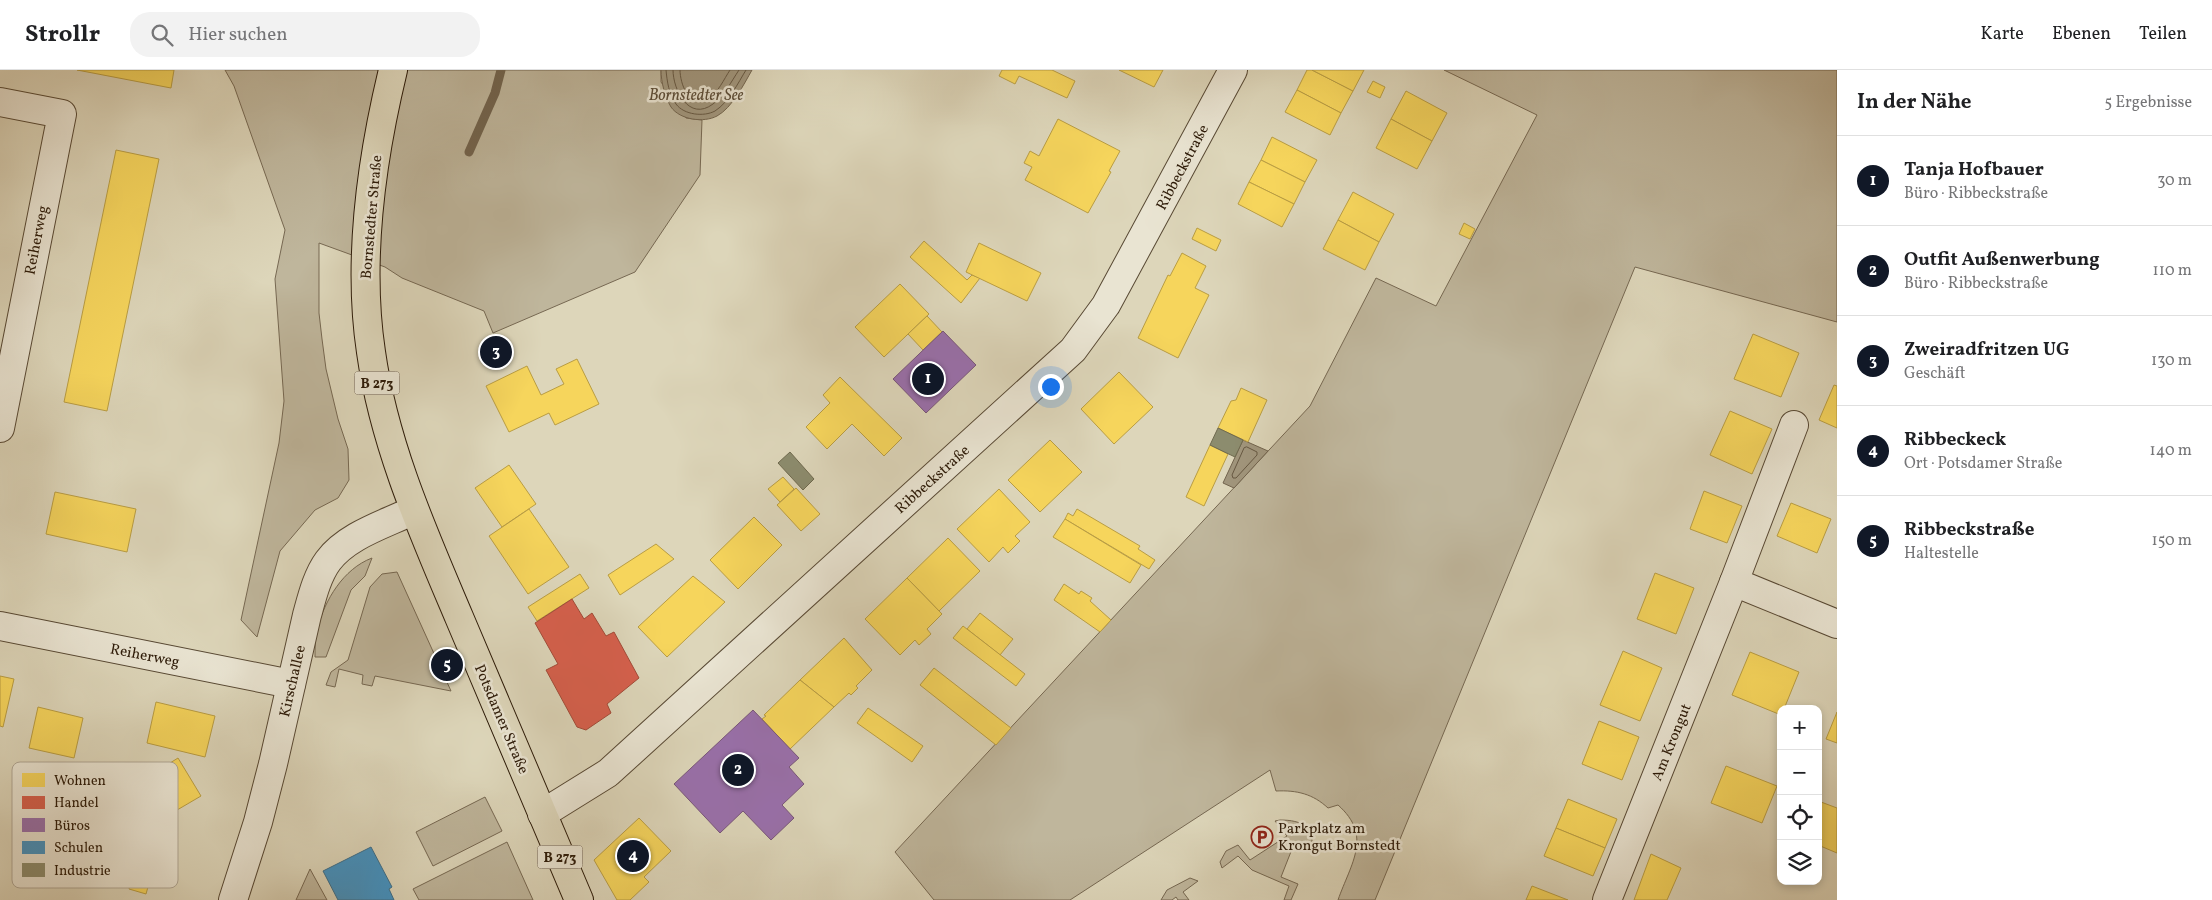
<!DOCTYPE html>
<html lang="de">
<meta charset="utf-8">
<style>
body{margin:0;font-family:Vollkorn,serif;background:#f2f2f2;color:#202124}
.controls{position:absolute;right:15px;bottom:15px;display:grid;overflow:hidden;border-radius:10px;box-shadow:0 2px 8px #0003}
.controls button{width:45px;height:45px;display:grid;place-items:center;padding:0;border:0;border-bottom:1px solid #e0e0e0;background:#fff;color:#202124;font:25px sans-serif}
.you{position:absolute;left:1050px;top:316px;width:18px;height:18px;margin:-12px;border:4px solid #fff;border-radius:50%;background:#1a73e8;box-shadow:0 0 0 8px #1a73e833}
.badge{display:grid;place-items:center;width:32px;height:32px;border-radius:50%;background:#111827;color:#fff;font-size:16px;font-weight:700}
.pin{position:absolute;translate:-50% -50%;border:2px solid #fff;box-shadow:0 1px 5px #0006}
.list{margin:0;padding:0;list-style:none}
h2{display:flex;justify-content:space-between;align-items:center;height:65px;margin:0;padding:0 20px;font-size:21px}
h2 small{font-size:16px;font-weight:400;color:#757577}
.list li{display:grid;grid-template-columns:32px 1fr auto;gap:15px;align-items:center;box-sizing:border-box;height:90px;padding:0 20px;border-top:1px solid #e0e0e0}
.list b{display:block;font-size:19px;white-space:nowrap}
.list p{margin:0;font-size:16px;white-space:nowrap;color:#757577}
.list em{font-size:16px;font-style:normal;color:#757577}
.icon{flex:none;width:28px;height:28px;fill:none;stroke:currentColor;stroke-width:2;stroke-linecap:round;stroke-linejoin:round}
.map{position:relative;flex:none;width:1837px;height:830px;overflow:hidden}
header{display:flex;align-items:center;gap:30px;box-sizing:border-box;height:70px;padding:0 25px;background:#fff;border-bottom:1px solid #e0e0e0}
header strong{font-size:24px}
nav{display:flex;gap:28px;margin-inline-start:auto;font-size:18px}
.search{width:350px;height:45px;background:#f2f2f2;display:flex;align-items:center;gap:12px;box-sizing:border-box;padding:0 18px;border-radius:20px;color:#757577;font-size:19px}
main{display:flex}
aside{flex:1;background:#fff}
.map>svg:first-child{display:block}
.green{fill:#bfb69c;stroke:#766852}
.water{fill:#a1967d;stroke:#72644e}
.homes{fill:#f6d55c;stroke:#b99d43}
.shops{fill:#d6604d;stroke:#a34b38}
.offices{fill:#9970ab;stroke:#78567a}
.schools{fill:#4393c3;stroke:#3c6f8b}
.industry{fill:#8c8c6e;stroke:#6f6a4f}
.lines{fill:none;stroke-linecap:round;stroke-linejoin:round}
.shore{stroke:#665842;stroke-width:1}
.stream{stroke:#72644e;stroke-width:9}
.minor-casing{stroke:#584934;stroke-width:30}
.major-casing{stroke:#2c1a08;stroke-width:30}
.minor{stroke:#e9e4d2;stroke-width:28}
.major{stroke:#ddd6ba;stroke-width:28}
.labels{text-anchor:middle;stroke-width:5;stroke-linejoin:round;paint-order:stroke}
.shield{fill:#e9e4d2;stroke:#655745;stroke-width:1}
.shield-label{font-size:14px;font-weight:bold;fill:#2c1a08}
.street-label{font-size:15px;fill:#2c1a08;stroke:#e9e4d2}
.poi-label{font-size:15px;fill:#2c1a08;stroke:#e9e4d2;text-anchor:start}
.water-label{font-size:16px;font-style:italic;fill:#5b4c37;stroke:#e9e4d2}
.key{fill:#e9e4d2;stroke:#b0a795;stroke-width:1}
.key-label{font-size:14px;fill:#2c1a08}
</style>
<header>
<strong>Strollr</strong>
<div class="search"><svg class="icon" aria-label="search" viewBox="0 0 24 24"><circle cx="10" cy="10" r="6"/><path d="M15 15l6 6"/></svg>Hier suchen</div>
<nav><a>Karte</a><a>Ebenen</a><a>Teilen</a></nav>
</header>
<main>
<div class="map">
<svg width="1837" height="830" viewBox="0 0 1837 830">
<rect width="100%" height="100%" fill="#ddd6ba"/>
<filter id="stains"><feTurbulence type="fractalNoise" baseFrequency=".004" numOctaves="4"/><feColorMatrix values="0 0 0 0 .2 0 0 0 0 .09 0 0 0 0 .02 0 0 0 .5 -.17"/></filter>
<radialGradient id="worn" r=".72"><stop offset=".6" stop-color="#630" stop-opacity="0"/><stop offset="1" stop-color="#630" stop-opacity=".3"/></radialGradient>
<!-- green -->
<g class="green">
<polygon points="225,0 661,0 661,12 686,48 702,50 700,105 635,202 493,263 484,241 402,208 385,197 319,173 319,243 322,269 326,299 338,349 348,379 349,410 338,428 315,440 280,481 257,567 241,550 279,373 284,331 275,209 285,160 234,16"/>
<path d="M1444 0H1837V252L1635 197 1375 830H1338C1351 793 1373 766 1338 735L1328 738C1313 724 1297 720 1276 721L1270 700 1070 830H934L895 782 1310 336 1376 208 1436 236 1537 45Z"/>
<path d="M372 488 365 506 351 520 326 587H315C315 578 315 568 317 559 325 530 343 499 372 488Z"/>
<polygon points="397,502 451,621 375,606 372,616 362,614 363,605 339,599 335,617 326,615 331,602 348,590 370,517 382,504"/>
<polygon points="485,727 502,761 433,796 416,762"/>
<path d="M1280 750C1302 750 1316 757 1311 781L1294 774 1281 807 1298 814 1291 830H1284L1289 816 1252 800 1238 786 1222 798 1220 792 1226 781 1238 775 1250 790 1287 766 1275 751Z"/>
<polygon points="507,772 533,830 419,830 413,819"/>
<polygon points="310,799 327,830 296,830"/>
<polygon points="1190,808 1198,811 1183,822 1189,830 1178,830 1176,827 1172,830 1161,830 1167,820"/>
</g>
<!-- water -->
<g class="water">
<path d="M661 0H752C744 14 732 38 717 46 704 53 680 50 671 37 665 27 661 12 661 0Z"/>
<polygon points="1243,370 1268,381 1234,418 1223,413"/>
</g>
<!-- homes -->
<g class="homes">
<polygon points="77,0 174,0 171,18"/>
<polygon points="1002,0 1052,0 1075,11 1067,28 1019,6 1015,14 999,6"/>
<polygon points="1119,0 1163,0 1154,17"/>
<polygon points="1307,0 1312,0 1353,21 1341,43 1297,20"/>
<polygon points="1312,0 1364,0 1353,21"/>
<polygon points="1373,11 1385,17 1380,28 1367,22"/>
<polygon points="1297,20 1341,43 1330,65 1285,42"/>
<polygon points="1406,21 1447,43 1432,71 1391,49"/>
<polygon points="1058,49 1120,81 1109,101 1111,102 1088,143 1025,110 1032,97 1024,93 1030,81 1039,86"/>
<polygon points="1391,49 1432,71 1417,99 1376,78"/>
<polygon points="1272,67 1317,90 1305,112 1261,90"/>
<polygon points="116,80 159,89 107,341 64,332"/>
<polygon points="1261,90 1305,112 1294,134 1249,112"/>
<polygon points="1249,112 1294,134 1282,157 1238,134"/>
<polygon points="1353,122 1394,144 1379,172 1338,150"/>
<polygon points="1338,150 1379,172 1365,200 1323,179"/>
<polygon points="1464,153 1475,159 1470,169 1459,164"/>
<polygon points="1197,158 1221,170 1216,181 1192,169"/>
<polygon points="924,171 967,210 972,205 980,208 961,233 910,187"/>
<polygon points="979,173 1041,203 1027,231 966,202"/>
<polygon points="1182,183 1206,196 1195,218 1209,225 1178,288 1138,268 1168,205 1170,206"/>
<polygon points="900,214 929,244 884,287 855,257"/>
<polygon points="927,246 942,262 923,280 908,264"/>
<polygon points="1753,264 1799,283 1781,327 1734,309"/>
<polygon points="577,289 599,334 555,355 549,343 509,362 486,316 527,296 541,325 564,314 556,299"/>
<polygon points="1119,302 1153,337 1114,374 1081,339"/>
<polygon points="840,307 902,368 884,386 852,354 827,379 806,357 830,333 823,325"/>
<polygon points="1834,315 1837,316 1837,358 1819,350"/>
<polygon points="1241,318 1267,330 1248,372 1218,358 1231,331 1236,330"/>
<polygon points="1730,341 1772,359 1752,404 1710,385"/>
<polygon points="1050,370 1082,402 1040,442 1008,410"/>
<polygon points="1210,375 1228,384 1204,436 1186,427"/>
<polygon points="509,395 536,434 502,457 475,418"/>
<polygon points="783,407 794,419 780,432 768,419"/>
<polygon points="796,418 820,444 801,461 777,435"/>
<polygon points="999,419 1030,452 1015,466 1020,471 1008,483 1003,477 989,492 957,459"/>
<polygon points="1704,421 1742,436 1727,473 1690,459"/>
<polygon points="55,422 136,439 127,482 46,464"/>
<polygon points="1791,433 1831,449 1817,483 1777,466"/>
<polygon points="529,439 569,497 528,524 489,466"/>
<polygon points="1077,439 1140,476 1138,479 1155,490 1149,499 1065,449 1068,443 1073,446"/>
<polygon points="754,447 782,475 738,519 710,490"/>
<polygon points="1065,449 1141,495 1130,513 1053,467"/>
<polygon points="948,468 980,501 939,541 907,508"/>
<polygon points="656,474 674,489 620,525 608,505"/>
<polygon points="1655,503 1694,518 1676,564 1637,549"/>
<polygon points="580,504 589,518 537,551 528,537"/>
<polygon points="693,506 725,532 667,587 638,557"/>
<polygon points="907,508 942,544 927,559 931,564 919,575 915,570 900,585 865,549"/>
<polygon points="1064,514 1079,524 1081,521 1092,528 1090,531 1111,550 1100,562 1054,530"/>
<polygon points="980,543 1013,569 1000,585 967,559"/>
<polygon points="963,556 1025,604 1016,616 953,568"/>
<polygon points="844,568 872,600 856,616 858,618 851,625 849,623 834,637 800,610"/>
<polygon points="1623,581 1662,598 1640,651 1600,635"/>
<polygon points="1750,582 1799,602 1784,639 1781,639 1781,645 1732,625"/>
<polygon points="934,598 1011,658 996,675 920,615"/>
<polygon points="0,606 14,609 3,657 0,656"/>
<polygon points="800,610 834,637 790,679 762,649 766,646 764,645"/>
<polygon points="156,632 215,646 205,687 147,673"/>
<polygon points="38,637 83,648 74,688 29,678"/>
<polygon points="868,638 923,676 912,692 857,653"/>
<polygon points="1837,642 1837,673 1826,669"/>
<polygon points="1599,651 1639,667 1622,710 1582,694"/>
<polygon points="178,688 201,726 160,750 138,713"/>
<polygon points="1726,696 1777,716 1762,753 1711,733"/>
<polygon points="1568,729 1617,749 1605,778 1556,758"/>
<polygon points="1821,732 1837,738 1837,783 1818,775 1818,739"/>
<polygon points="639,748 671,781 644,807 649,812 630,830 617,830 594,790"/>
<polygon points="1556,758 1605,778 1593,806 1544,786"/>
<polygon points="1651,784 1681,798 1667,830 1634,830"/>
<polygon points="136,794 153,799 146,824 129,819"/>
<polygon points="1532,816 1568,830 1526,830"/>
</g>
<!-- shops -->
<polygon class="shops" points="572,529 584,549 592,543 606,566 614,562 639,608 607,634 611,643 586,660 577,657 546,600 558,594 535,553"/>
<!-- offices -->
<g class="offices">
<polygon points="943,261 976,295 926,343 893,309"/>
<polygon points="753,640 799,688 789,697 804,714 782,735 794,748 771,770 743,741 720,763 674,714"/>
</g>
<!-- schools -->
<polygon class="schools" points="371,777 392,817 389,819 394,830 338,830 323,801"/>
<!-- industry -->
<g class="industry">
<polygon points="1218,358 1243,370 1235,387 1210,375"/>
<polygon points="790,382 814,409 803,420 778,393"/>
</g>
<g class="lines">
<!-- shore -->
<g class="shore">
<path d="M666 0C667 11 669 25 676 34 684 45 704 47 715 41 729 32 738 13 746 0"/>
<path d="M673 0C673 20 689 52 713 34 724 26 731 12 739 0"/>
<path d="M680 0C680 14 689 39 708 29 718 23 724 9 730 0"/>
<polygon points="1247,377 1257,382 1257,385 1236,408 1233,408 1232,405 1244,378"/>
</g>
<!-- stream -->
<polyline class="stream" points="469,82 495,23 501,0"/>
<!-- minor casing -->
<g class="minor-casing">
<g id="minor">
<polyline points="0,32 62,44 0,358"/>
<polyline points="1734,512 1837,554"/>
<polyline points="0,556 291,614"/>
<polyline points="542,744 608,703 1073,280 1106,235 1233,0"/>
<path d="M233 830 258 752 273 694 307 545C312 527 317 506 328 491 347 465 386 454 414 440"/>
<polyline points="1607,830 1734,512 1794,355"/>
</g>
</g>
<!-- major casing -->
<g class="major-casing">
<path id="major" d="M393 0C371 91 357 189 371 282 384 375 423 462 459 547 499 642 539 736 579 830"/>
</g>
<!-- minor -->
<use href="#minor" class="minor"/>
<!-- major -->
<use href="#major" class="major"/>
</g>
<!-- icons -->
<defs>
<g id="parking-ring" transform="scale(1.125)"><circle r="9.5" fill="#e9e4d2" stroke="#8f2418" stroke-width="1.5"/><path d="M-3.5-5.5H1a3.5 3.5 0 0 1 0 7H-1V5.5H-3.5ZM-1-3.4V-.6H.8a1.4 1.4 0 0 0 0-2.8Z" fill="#8f2418"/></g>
</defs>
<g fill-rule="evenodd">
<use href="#parking-ring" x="1262" y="767"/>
</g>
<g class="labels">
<!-- shield labels -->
<g class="shield">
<rect x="354.5" y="301.5" width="45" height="23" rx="4"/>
<rect x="537.5" y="775.5" width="45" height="23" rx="4"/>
</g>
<g class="shield-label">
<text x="377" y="318">B 273</text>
<text x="560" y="792">B 273</text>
</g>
<!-- street labels -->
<g class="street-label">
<text transform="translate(1182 97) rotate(-62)" y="5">Ribbeckstraße</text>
<text transform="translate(371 147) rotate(-85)" y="5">Bornstedter Straße</text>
<text transform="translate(36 170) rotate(-79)" y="5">Reiherweg</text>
<text transform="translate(932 409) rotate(-42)" y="5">Ribbeckstraße</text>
<text transform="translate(145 585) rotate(11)" y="5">Reiherweg</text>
<text transform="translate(292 611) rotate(-77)" y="5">Kirschallee</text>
<text transform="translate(502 649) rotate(67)" y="5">Potsdamer Straße</text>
<text transform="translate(1671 672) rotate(-68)" y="5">Am Krongut</text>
</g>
<!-- poi labels -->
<g class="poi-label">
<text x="1278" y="763">Parkplatz am<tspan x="1278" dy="17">Krongut Bornstedt</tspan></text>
</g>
<!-- water labels -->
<g class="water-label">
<text x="696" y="30">Bornstedter See</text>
</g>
</g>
<!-- legend -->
<rect x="12" y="692" width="166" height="126" rx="8" class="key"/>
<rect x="22" y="703" width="23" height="14" fill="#f6d55c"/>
<rect x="22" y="726" width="23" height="13" fill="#d6604d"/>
<rect x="22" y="748" width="23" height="14" fill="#9970ab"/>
<rect x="22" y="771" width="23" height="13" fill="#4393c3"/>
<rect x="22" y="793" width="23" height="14" fill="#8c8c6e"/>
<g class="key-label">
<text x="54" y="715">Wohnen</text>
<text x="54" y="737">Handel</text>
<text x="54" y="760">Büros</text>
<text x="54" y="782">Schulen</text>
<text x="54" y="805">Industrie</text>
</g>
<rect width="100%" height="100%" filter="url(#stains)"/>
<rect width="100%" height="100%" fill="url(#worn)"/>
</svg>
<div class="controls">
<button>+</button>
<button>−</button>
<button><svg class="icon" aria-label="locate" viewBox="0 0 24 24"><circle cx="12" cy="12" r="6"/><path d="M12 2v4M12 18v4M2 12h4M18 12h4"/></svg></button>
<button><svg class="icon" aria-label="layers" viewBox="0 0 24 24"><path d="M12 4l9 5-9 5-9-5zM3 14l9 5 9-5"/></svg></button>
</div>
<div class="you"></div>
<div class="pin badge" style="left:928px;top:309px">1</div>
<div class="pin badge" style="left:738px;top:700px">2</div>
<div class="pin badge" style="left:496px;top:282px">3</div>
<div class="pin badge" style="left:633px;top:786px">4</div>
<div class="pin badge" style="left:447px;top:595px">5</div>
</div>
<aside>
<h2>In der Nähe<small>5 Ergebnisse</small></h2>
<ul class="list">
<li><span class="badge">1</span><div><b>Tanja Hofbauer</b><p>Büro · Ribbeckstraße</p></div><em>30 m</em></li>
<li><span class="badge">2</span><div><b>Outfit Außenwerbung</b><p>Büro · Ribbeckstraße</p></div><em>110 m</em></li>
<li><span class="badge">3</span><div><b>Zweiradfritzen UG</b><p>Geschäft</p></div><em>130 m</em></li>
<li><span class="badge">4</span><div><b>Ribbeckeck</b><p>Ort · Potsdamer Straße</p></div><em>140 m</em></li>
<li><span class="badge">5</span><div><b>Ribbeckstraße</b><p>Haltestelle</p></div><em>150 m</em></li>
</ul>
</aside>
</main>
